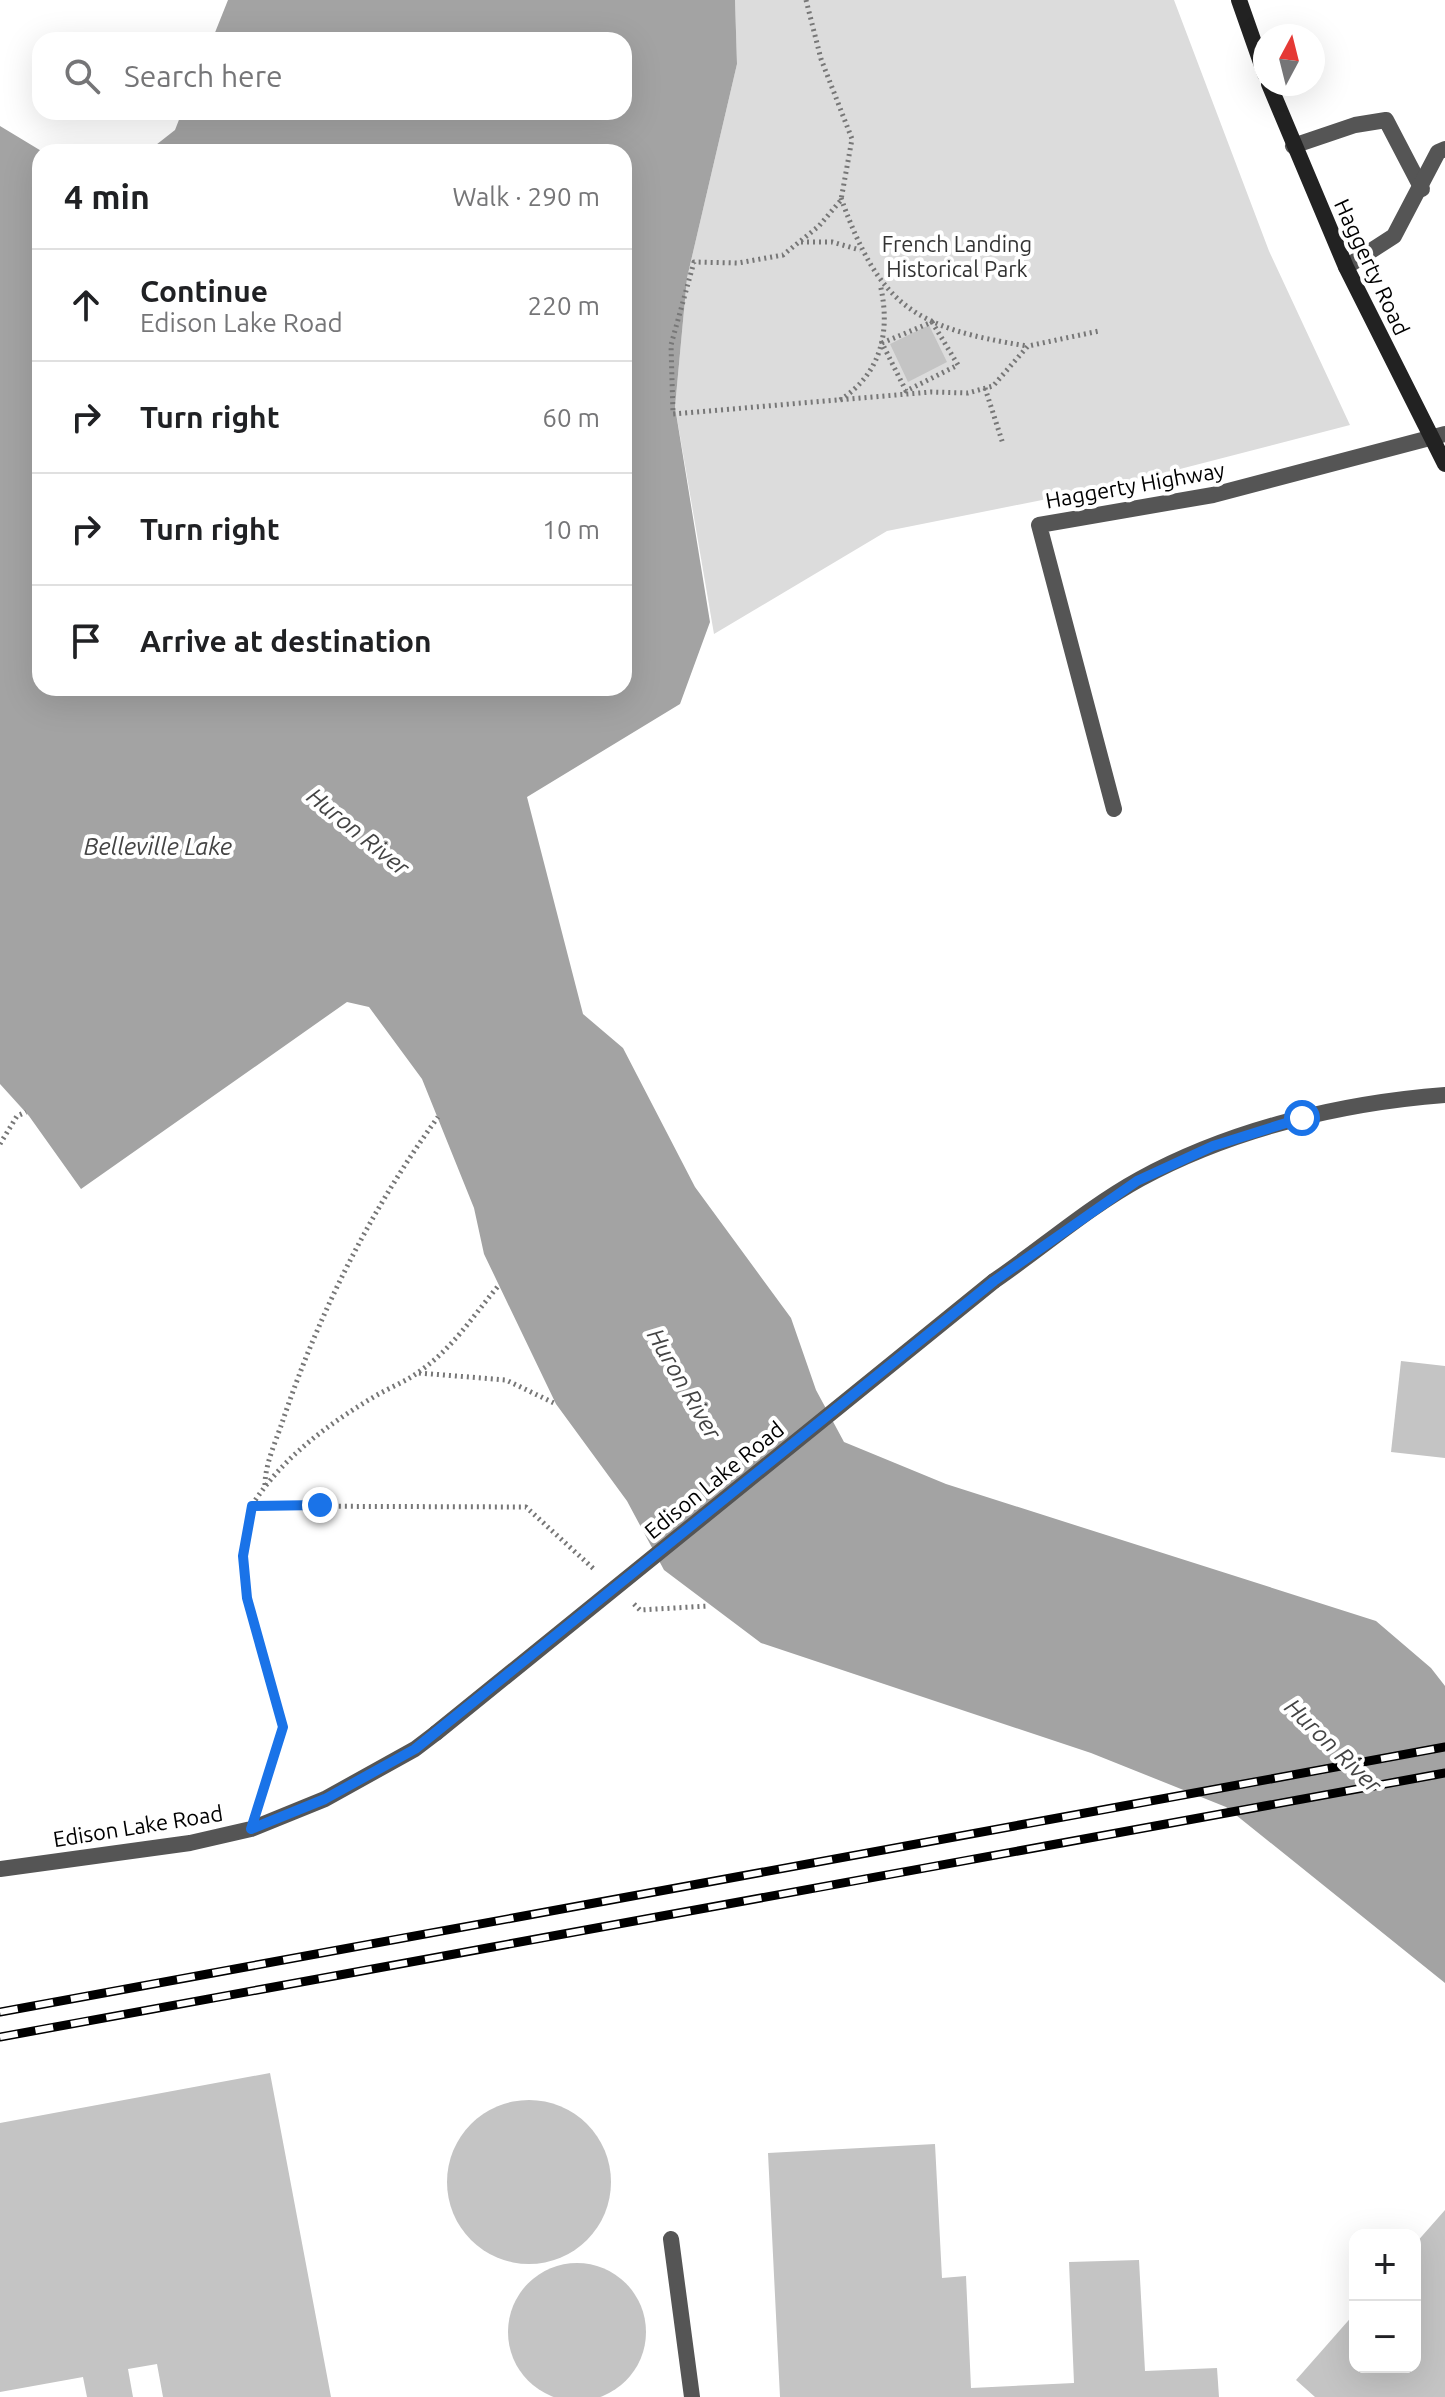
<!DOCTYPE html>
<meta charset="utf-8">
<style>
body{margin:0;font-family:Ubuntu,sans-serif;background:#f6f6f6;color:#202124}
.controls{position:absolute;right:24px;bottom:24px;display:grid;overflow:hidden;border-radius:16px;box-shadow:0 8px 32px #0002}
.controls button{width:72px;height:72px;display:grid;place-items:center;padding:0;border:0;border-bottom:2px solid #e0e0e0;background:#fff;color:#202124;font:40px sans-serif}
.compass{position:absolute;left:1253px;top:24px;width:72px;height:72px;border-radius:50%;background:#fff;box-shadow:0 8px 32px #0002;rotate:7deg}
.stop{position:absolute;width:24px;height:24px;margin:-18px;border:6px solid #1a73e8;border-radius:50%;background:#fff}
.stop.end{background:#1a73e8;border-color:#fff;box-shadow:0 2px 8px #0008}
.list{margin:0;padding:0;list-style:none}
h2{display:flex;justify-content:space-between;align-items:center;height:104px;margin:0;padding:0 32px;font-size:34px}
h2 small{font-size:26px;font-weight:400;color:#757577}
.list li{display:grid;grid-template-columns:52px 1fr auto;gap:24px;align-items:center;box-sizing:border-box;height:112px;padding:0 32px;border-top:2px solid #e0e0e0}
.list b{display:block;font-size:30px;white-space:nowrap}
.list p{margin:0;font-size:26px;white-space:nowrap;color:#757577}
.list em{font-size:26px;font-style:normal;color:#757577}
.icon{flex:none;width:44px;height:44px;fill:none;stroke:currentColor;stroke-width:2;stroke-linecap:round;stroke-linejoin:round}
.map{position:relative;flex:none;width:1445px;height:2397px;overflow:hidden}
.search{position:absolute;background:#fff;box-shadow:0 8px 32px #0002;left:32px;top:32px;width:600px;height:88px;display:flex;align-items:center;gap:20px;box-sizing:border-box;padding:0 28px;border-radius:24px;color:#757577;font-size:30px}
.panel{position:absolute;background:#fff;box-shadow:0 8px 32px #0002;left:32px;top:144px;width:600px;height:552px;border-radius:24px}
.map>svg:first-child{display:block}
.green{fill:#dcdcdc}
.water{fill:#a3a3a3}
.building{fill:#c4c4c4}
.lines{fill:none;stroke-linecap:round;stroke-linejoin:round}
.path{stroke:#777;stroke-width:5;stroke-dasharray:2 4;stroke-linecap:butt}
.lane{stroke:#555;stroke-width:16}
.street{stroke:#555;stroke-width:16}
.secondary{stroke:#222;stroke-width:16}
.rail-casing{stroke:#000;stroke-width:9}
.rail{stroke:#fff;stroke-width:6;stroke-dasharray:18;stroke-linecap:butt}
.street-bridge{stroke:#555;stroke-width:16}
.route{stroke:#1a73e8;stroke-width:10}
.labels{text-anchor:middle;stroke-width:8;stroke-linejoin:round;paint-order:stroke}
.park-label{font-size:22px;fill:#333;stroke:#fff}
.street-label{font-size:22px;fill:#000;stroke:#fff}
.water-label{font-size:24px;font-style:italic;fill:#444;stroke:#fff}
</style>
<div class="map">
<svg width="1445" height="2397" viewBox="0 0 1445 2397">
<rect width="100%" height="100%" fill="#fff"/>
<!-- green -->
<polygon class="green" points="735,0 1174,0 1269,251 1350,425 1122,484 887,531 714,634 675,407 687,278 737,64"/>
<!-- water -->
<polygon class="water" points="228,0 735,0 737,64 687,278 675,407 710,622 680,704 527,797 583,1014 623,1048 695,1187 791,1318 816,1390 844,1442 946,1484 1376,1621 1431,1668 1445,1686 1445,1983 1226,1807 1091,1753 761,1643 664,1570 627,1501 556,1404 484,1254 474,1208 422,1079 369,1007 347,1002 81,1189 29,1116 0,1084 0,126 43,152 40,152 40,688 624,688 624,152 147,152 175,130 182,112 624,112 624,40 212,40"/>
<!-- building -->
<g class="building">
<polygon points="929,325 947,362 908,382 890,344"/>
<polygon points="1401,1361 1445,1366 1445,1458 1391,1452"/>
<polygon points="270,2073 331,2397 163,2397 157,2364 128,2369 133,2397 87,2397 83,2377 0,2392 0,2123"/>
<circle cx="529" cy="2182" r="82"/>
<polygon points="935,2144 942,2278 966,2276 971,2388 1074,2383 1069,2262 1139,2260 1145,2371 1217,2368 1219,2397 780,2397 768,2153"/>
<polygon points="1445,2210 1445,2397 1315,2397 1296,2380 1355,2313 1355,2367 1415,2367 1415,2244"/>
<circle cx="577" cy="2332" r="69"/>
</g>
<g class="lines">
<!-- path -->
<g class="path">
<polyline points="806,0 821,59 852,139 841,200 819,226 783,255 738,263 694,262 671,345 673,414 931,392 968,393 993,386 1028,346 1099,331"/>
<path d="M841 198C880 307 915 328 1027 346"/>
<polyline points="801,242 832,242 860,250"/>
<polygon points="932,322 958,365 906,391 882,343"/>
<polyline points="985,388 1003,444"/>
<path d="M840 400C882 373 891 330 880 284"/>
<polyline points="0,1144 17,1116 26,1112"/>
<polyline points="419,1373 506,1380 556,1404"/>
<path d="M265 1485C265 1464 276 1441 283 1420 319 1313 371 1209 438 1117"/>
<path d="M252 1505C283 1457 328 1424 377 1395 391 1387 407 1381 420 1371 453 1348 473 1316 499 1285"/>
<polyline points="634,1604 640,1610 708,1606"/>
<polyline points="262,1794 283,1727 247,1598 243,1556 252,1506 526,1507 596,1571"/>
</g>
<!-- lane -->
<g class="lane">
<polyline points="1293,146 1355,125 1386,120 1422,189"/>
<polyline points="1346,267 1394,236 1438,152 1445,149"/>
</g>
<!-- street -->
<g class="street">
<polyline points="1114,809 1039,525 1213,495 1445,434"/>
<path d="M994 1281C1042 1248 1089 1207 1140 1179 1232 1129 1341 1103 1445 1095"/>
<polyline points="0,1869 190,1843 251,1829 325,1799 415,1749 436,1733"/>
<polyline points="671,2239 692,2397"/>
</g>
<!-- secondary -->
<g class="secondary">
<polyline points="1239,0 1265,74"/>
<polyline points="1269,84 1346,267 1445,464"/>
</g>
<!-- rail casing -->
<g class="rail-casing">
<g id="rail">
<polyline points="0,2012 1445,1747"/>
<polyline points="0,2037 1445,1773"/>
</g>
</g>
<!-- rail -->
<use href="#rail" class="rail"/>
<!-- street-bridge -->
<polyline class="street-bridge" points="436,1733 994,1281"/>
</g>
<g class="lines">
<!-- route -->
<polyline class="route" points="320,1505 252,1506 243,1556 247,1598 283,1727 251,1829 325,1799 415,1749 994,1281 1137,1181 1213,1146 1302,1118"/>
</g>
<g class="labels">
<!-- park labels -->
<g class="park-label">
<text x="957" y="252">French Landing<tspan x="957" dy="25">Historical Park</tspan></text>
</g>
<!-- street labels -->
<g class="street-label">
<text transform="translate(1372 267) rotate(65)" y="8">Haggerty Road</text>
<text transform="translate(1135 485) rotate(-10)" y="8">Haggerty Highway</text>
<text transform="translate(714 1480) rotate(-39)" y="8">Edison Lake Road</text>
<text transform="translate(138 1826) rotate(-9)" y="8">Edison Lake Road</text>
</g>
<!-- water labels -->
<g class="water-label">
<text transform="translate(358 832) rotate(39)" y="8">Huron River</text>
<text x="158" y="855">Belleville Lake</text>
<text transform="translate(684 1384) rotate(60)" y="8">Huron River</text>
<text transform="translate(1333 1746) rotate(44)" y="8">Huron River</text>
</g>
</g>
</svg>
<div class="controls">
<button>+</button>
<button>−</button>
</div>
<svg class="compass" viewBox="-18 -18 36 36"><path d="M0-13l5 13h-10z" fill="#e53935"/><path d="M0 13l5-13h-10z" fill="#757577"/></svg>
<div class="stop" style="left:1302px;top:1118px"></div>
<div class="stop end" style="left:320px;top:1505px"></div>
<div class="search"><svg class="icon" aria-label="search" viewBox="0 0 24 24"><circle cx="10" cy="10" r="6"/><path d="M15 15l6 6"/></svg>Search here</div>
<section class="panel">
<h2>4 min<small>Walk · 290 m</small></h2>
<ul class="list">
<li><svg class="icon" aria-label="ahead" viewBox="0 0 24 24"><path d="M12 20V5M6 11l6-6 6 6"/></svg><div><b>Continue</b><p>Edison Lake Road</p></div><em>220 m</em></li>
<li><svg class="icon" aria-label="right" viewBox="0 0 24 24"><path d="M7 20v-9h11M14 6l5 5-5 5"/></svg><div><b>Turn right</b></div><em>60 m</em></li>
<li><svg class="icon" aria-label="right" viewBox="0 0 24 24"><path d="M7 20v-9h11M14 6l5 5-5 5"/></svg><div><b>Turn right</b></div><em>10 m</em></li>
<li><svg class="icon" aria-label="arrive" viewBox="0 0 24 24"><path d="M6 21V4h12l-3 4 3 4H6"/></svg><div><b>Arrive at destination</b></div></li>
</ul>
</section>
</div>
